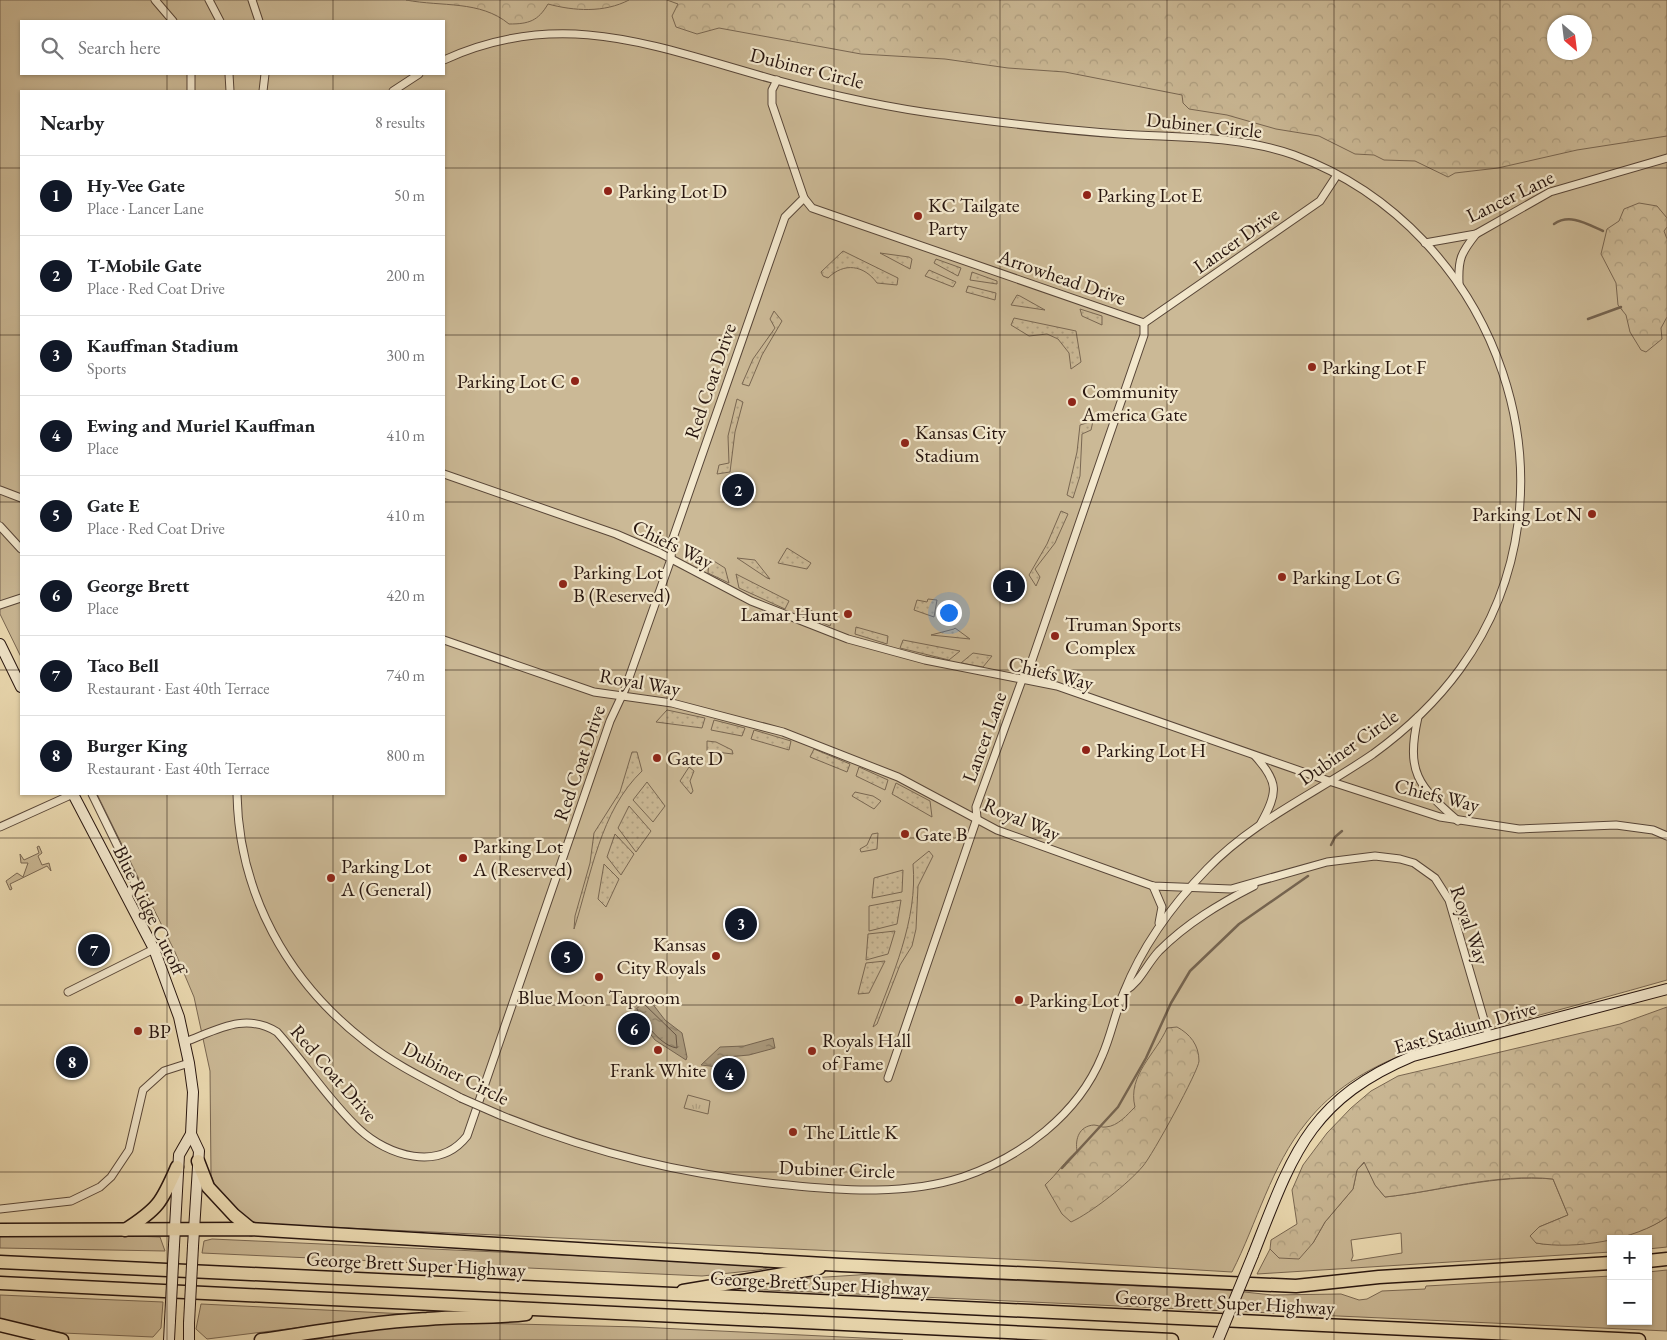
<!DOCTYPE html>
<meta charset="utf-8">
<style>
body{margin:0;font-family:"EB Garamond",serif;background:#f6f6f6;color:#202124}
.controls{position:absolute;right:15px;bottom:15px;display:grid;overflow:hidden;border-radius:0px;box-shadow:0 1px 4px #0004}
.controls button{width:45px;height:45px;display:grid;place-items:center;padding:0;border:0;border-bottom:1px solid #e0e0e0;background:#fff;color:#202124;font:25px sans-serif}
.compass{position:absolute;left:1547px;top:15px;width:45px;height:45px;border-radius:50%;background:#fff;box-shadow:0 1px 4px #0004;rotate:152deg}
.you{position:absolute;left:948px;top:612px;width:18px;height:18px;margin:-12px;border:4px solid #fff;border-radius:50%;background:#1a73e8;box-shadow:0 0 0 8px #1a73e833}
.badge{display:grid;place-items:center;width:32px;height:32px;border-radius:50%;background:#111827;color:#fff;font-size:16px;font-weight:700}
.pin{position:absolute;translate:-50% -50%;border:2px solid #fff;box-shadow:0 1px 5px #0006}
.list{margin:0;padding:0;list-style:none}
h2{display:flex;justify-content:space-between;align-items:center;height:65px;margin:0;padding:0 20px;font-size:21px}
h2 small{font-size:16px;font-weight:400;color:#757577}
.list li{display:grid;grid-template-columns:32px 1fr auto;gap:15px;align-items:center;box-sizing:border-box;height:80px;padding:0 20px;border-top:1px solid #e0e0e0}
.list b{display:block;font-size:19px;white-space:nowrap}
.list p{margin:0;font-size:16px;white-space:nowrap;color:#757577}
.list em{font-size:16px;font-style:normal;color:#757577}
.icon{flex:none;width:28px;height:28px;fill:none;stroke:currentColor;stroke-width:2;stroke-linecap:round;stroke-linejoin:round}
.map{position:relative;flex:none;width:1667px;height:1340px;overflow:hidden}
.search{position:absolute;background:#fff;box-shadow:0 1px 4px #0004;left:20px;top:20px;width:425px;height:55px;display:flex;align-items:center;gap:12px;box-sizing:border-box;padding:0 18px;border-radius:0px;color:#757577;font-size:19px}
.panel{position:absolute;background:#fff;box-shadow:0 1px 4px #0004;left:20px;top:90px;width:425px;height:705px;border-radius:0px}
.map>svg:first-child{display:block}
.grass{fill:#cbb996;stroke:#796752;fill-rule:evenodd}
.forest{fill:url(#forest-crowns);stroke:#796752;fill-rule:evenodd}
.park{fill:url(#park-tufts);stroke:#796752}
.garden{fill:url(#garden-dots);stroke:#796752}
.water{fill:url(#water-ripples);stroke:#756450}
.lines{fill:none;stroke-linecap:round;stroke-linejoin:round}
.shore{stroke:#685645;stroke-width:1}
.stream{stroke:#756450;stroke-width:2.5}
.minor-casing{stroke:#584638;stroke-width:9}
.secondary-casing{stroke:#27150f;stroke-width:12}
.motorway-casing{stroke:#27150f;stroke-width:15}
.minor{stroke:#f3e8cd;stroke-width:7}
.secondary{stroke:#f3e8cd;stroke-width:10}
.motorway{stroke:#ecdbb2;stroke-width:12}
.minor-bridge-casing{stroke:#584638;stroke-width:9;stroke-linecap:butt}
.secondary-bridge-casing{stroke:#27150f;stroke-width:12;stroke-linecap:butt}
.minor-bridge{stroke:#f3e8cd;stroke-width:7}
.secondary-bridge{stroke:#f3e8cd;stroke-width:10}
.grid{fill:none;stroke:#27150f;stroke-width:1;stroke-opacity:0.55}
.poi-dot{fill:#8f2418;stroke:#f3e8cd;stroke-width:2}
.labels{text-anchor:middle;stroke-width:4.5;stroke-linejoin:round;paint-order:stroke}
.street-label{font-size:20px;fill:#27150f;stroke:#f3e8cd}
.poi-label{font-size:20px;fill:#27150f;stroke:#f3e8cd;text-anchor:start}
</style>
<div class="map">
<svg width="1667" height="1340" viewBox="0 0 1667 1340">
<defs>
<pattern id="forest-crowns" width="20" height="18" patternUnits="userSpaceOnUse" patternTransform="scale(1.25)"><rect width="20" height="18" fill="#cbb996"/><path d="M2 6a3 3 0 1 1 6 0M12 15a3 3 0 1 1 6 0" fill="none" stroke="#ae9e80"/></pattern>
<pattern id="park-tufts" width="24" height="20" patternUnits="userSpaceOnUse" patternTransform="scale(1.25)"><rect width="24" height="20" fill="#cbb996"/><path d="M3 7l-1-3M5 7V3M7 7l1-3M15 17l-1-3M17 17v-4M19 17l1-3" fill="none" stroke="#ae9e80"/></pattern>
<pattern id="garden-dots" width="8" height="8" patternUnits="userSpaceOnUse" patternTransform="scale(1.25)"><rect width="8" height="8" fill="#cbb996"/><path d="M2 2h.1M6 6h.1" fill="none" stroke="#ae9e80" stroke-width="1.8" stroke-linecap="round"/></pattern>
<pattern id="water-ripples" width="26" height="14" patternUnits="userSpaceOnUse" patternTransform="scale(1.25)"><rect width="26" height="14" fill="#a9987b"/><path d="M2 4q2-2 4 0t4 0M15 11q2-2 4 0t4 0" fill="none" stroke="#8a7b63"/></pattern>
</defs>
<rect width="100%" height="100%" fill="#ecdbb2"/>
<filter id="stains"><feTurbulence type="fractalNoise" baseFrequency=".004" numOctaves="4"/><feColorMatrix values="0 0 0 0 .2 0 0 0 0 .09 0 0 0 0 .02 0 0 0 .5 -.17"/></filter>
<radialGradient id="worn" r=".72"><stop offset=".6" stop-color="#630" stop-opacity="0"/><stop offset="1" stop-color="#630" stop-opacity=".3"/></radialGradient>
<!-- grass -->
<g class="grass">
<path d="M0 0H770L1667 78V980C1618 994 1570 1007 1521 1020 1443 1041 1359 1056 1306 1123 1271 1166 1257 1223 1232 1272L1048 1261 262 1224 246 1220 217 1191 211 1175 210 1071 194 997 175 952 97 794H444V91H21V657L0 614ZM21 21H444V74H21Z"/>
<polygon points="39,846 42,853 38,856 42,865 49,863 51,871 47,866 10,884 12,889 10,890 6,881 17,873 23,877 28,863 21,863 20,854 24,860 39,853 37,847"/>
<path d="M1365 1162 1375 1185 1385 1197C1441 1191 1496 1174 1553 1179L1568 1215 1539 1227 1536 1243C1571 1249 1639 1238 1667 1217V1247L1648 1249V1239H1611V1252L1257 1274 1270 1249 1279 1258 1313 1243 1325 1222 1353 1189 1357 1170ZM1401 1233 1402 1253 1351 1261 1353 1256 1351 1240Z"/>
<polygon points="35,1232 160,1237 165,1251 0,1248 0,1234"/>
<polygon points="212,1239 783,1265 758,1270 702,1276 202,1253 204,1241"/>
<polygon points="1667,1270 1667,1331 746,1289 745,1286 795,1279 873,1274 1226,1290 1272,1295 1341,1294 1359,1300 1367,1299 1382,1291 1425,1289 1426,1286 1611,1276 1611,1321 1648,1321 1648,1272"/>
<polygon points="0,1295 163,1302 161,1328 153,1337 63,1333 0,1319"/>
<polygon points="201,1304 407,1314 207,1339 196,1329"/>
<polygon points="473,1323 639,1327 903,1340 310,1340 404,1324"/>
</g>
<!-- forest -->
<g class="forest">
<path d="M406 0H629C604 13 574 11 548 4 538 21 529 24 509 24 480 0 442 7 406 0Z"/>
<path d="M667 0H1667V136L1577 150 1498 168 1455 173 1448 177 1415 161 1384 160 1374 155 1355 154 1319 136 1276 129 1227 115 1189 109 1183 103 1182 95 1065 72 1008 68 945 59 861 54 719 28 697 34 676 27 672 16 678 4ZM1584 22V52H1554V22Z"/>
<polygon points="1639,203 1657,206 1667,218 1667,227 1664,231 1667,239 1667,317 1661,328 1662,339 1646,352 1641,350 1630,332 1626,315 1618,305 1616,283 1601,254 1607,229 1619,221 1624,209"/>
<path d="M1667 1007V1217C1636 1240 1574 1250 1536 1243L1530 1236 1539 1227 1568 1215 1553 1179C1496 1173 1441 1191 1385 1197L1375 1185 1364 1162 1357 1170 1353 1189 1325 1222 1313 1243 1299 1259 1279 1258 1270 1249 1271 1240 1297 1224 1292 1190 1303 1165 1327 1133 1351 1108 1371 1091 1398 1076 1620 1024Z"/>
<path d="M1177 1027C1190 1034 1199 1045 1199 1061 1199 1070 1152 1156 1143 1166 1129 1183 1091 1213 1071 1222L1062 1214 1045 1185C1057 1174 1064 1162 1077 1151 1075 1139 1079 1126 1094 1125 1098 1125 1102 1128 1106 1127 1118 1126 1127 1115 1135 1107 1127 1075 1156 1054 1167 1028Z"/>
</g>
<!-- park -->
<polygon class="park" points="688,1095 710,1101 708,1114 684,1108"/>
<!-- garden -->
<g class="garden">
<path d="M843 251 898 278 897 285 877 283C864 265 844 262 828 278L823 276 821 272Z"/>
<polygon points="880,253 909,257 912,259 910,269"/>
<polygon points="936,259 961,268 958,276 934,263"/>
<polygon points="929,270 956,282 953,287 925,276"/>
<polygon points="972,272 997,281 997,284 970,280"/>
<polygon points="968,286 996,293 995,300 966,292"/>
<polygon points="1017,295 1020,296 1045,310 1011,305"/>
<polygon points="1080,309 1102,316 1102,325 1082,316"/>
<polygon points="774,311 782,321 762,355 749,386 742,384 753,359 775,328 770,319"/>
<polygon points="1014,318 1076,331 1081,362 1071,369 1069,353 1058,339 1047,334 1029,336 1011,325"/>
<polygon points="737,399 743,402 735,432 730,472 717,474 719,465 729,463 728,436"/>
<polygon points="1093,421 1091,430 1082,434 1080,476 1073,498 1067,495 1077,452 1080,425"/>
<polygon points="1061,511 1068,514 1055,543 1035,569 1040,577 1036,586 1029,575 1047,544"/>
<polygon points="787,548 811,563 807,569 778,563"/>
<polygon points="709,558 725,568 729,583 708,573"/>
<polygon points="737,558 755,560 770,579 767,578"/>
<polygon points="736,574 789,601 785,609 739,588"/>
<polygon points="928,599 937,600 934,617 914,610 917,600 927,602"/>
<polygon points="802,607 833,619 830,626 798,613"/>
<polygon points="856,627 888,636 887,644 855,634"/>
<polygon points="955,628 970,639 931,635 954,629"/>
<polygon points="903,640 960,651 949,660 900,648"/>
<polygon points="973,653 992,656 983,667 961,663"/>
<polygon points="667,710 705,718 702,728 656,722"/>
<polygon points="714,720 745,728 742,736 711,730"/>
<polygon points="754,730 791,741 789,750 751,739"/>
<polygon points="707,741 716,742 732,750 733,754 707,751"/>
<polygon points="814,749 850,764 847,772 810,757"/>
<path d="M632 752H637L642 771C600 811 591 876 574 929L575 916 590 863 594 833 620 792Z"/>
<polygon points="689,767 694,771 690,781 693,791 691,794 680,781"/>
<polygon points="859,767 888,780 885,790 856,776"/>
<polygon points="647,782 665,806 653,822 633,800"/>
<polygon points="896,783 930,801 932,817 892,794"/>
<polygon points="855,792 873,796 881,801 874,809 852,796"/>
<polygon points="629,806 651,831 636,852 618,828"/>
<polygon points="878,833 877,849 861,852 860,849 867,845 872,834"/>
<polygon points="615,834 634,854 621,875 607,857"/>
<path d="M929 851 933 856 918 886 916 929 912 946 900 965 877 1024 873 1027C892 976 918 920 913 864Z"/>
<polygon points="604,864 619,879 606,907 598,899"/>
<polygon points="903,870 902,892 872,898 874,878"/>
<polygon points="901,900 897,924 869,931 869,906"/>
<polygon points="895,931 888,954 866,960 868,934"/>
<polygon points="885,961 869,993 858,994 866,963"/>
</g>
<!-- water -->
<g class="water">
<polygon points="645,994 665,1020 682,1033 687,1057 686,1060 655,1040 630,1008"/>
<polygon points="773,1038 775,1048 749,1055 727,1057 727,1068 701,1065 720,1047 744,1046"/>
</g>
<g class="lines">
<!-- shore -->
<path class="shore" d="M643 1003 676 1035 677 1048C661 1046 644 1023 637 1009Z"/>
<!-- stream -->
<g class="stream">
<path d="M1554 224C1570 213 1587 224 1603 231"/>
<polyline points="1588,319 1621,307"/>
<polyline points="1331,845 1335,837 1342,831"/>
<polyline points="1062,1168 1118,1107 1146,1058 1171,1003 1190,971 1239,924 1308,876"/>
</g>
<!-- minor casing -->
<g class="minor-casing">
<g id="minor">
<polyline points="155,0 173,21"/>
<polyline points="209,0 220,21"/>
<polyline points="252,0 259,21"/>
<path d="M444 60C562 6 656 47 772 79 827 94 889 108 945 115 1003 123 1061 130 1120 134 1178 138 1238 135 1294 155 1498 230 1591 489 1460 669 1436 702 1406 730 1373 754 1318 792 1254 820 1207 869 1173 904 1142 947 1124 992 1115 1013 1111 1036 1102 1056 1078 1115 1021 1157 963 1177 908 1195 844 1191 788 1185 685 1175 596 1154 500 1115"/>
<polyline points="191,74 191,91"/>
<polyline points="229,74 230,91"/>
<polyline points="263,91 265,74"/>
<polyline points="393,91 419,74"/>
<polyline points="804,198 812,208 1144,323"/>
<polyline points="1425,243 1476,234 1550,192 1667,158"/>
<path d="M1459 283C1458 259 1461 253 1476 234"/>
<polyline points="1144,323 1320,201 1337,175"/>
<polyline points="444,474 616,534 660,553 751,601 848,639 925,660 1057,686 1329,781 1440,817 1519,829 1616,825 1653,830 1667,836"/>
<polyline points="0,490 21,498"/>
<polyline points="0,526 21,549"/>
<polyline points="0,605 21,598"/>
<polyline points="444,640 594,692 672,703 783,732 898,777 997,830 1153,886 1231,889 1327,862 1375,856 1400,859 1414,863 1435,878 1449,900 1489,1037"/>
<path d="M1418 717C1406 772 1417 785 1458 821"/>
<path d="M1255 756C1279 782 1278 793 1261 823"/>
<polyline points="92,794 135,882 127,897"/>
<path d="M237 794C239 894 287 981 366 1042 395 1065 429 1081 461 1098"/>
<polyline points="0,827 73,794"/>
<polyline points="1153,886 1162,907 1159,923"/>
<path d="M1125 991C1141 981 1146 965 1159 951 1187 923 1219 904 1254 886"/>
<polyline points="68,992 154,949"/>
<path d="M185 1042C217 1030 245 1012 277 1032 305 1063 329 1101 359 1129 388 1156 439 1172 467 1136L610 721 625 689 671 559 672 541 785 217 804 198 772 104V90L777 80"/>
<polyline points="888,1078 977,818 976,807 1022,680 1029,669 1144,335 1144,323"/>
<polyline points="0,1209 71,1201 100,1187 111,1177 129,1150 143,1090 164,1071 189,1063"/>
</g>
</g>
<!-- secondary casing -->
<g class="secondary-casing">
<g id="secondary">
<polyline points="0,644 21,687"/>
<polyline points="73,794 154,949 179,1017 189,1063 193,1092 191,1134 199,1151 193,1246"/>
<polyline points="174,1245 179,1155 191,1134"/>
<path d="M1253 1255C1292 1156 1308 1100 1413 1056L1667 989"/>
<polyline points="189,1323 189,1340"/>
<polyline points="169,1340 170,1321"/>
</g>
</g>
<!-- motorway casing -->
<g class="motorway-casing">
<g id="motorway">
<polyline points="198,1161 208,1187 234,1215 251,1229"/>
<polyline points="0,1230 251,1229 841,1265 1296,1286 1379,1277 1611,1263"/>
<path d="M125 1230C158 1209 162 1202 177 1167"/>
<polyline points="1648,1261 1667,1259"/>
<polyline points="0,1262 1639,1340"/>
<polyline points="0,1283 1172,1340"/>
<polyline points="683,1291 819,1268"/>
<polyline points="0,1325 62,1340"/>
<path d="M261 1340C316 1332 371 1322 427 1319 460 1316 493 1318 526 1314"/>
</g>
</g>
<!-- minor -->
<use href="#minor" class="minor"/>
<!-- secondary -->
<use href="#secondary" class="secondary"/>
<!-- motorway -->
<use href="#motorway" class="motorway"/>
<!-- minor-bridge casing -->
<g class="minor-bridge-casing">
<polyline id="minor-bridge" points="461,1098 500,1115"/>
</g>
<!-- secondary-bridge casing -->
<g class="secondary-bridge-casing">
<g id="secondary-bridge">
<polyline points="170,1321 174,1245"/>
<polyline points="189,1323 193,1246"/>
<polyline points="1218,1340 1253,1255"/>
</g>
</g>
<!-- minor-bridge -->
<use href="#minor-bridge" class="minor-bridge"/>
<!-- secondary-bridge -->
<use href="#secondary-bridge" class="secondary-bridge"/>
</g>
<!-- grid -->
<path class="grid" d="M167 0V21M333 0V21M500 0V1340M667 0V1340M834 0V1340M1000 0V1340M1167 0V1340M1334 0V1340M1500 0V1340M167 74V91M333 74V91M0 168H21M444 168H1667M0 335H21M444 335H1667M0 502H21M444 502H1667M0 670H21M444 670H1667M167 794V1340M333 794V1340M0 838H1667M0 1005H1667M0 1172H1667"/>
<!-- markers -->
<g class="poi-dot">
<circle cx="608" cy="191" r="5"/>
<circle cx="1087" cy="195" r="5"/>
<circle cx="918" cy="216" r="5"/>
<circle cx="1312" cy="367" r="5"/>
<circle cx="575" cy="381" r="5"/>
<circle cx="1072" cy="402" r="5"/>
<circle cx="905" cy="443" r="5"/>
<circle cx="1592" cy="514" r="5"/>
<circle cx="1282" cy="577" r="5"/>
<circle cx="563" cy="584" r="5"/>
<circle cx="848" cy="614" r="5"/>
<circle cx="1055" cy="636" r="5"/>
<circle cx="1086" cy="750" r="5"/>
<circle cx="657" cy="758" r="5"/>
<circle cx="905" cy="834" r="5"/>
<circle cx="463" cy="858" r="5"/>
<circle cx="331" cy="878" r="5"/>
<circle cx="716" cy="956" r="5"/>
<circle cx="599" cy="977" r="5"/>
<circle cx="1019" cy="1000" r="5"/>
<circle cx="138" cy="1031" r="5"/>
<circle cx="658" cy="1050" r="5"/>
<circle cx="812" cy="1051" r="5"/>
<circle cx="793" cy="1132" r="5"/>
</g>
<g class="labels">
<!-- street labels -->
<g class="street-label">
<text transform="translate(807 68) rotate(14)" y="7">Dubiner Circle</text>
<text transform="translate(1204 125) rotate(6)" y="7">Dubiner Circle</text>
<text transform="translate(1510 196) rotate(-26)" y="7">Lancer Lane</text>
<text transform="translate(1236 240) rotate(-35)" y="7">Lancer Drive</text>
<text transform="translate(1062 277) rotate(19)" y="7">Arrowhead Drive</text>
<text transform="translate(710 381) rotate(-71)" y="7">Red Coat Drive</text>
<text transform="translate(673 544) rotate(26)" y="7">Chiefs Way</text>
<text transform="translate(1051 673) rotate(14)" y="7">Chiefs Way</text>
<text transform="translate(640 682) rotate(10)" y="7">Royal Way</text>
<text transform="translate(984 737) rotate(-70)" y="7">Lancer Lane</text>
<text transform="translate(1348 747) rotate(-35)" y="7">Dubiner Circle</text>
<text transform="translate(579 763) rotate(-71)" y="7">Red Coat Drive</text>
<text transform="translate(1437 795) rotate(14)" y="7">Chiefs Way</text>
<text transform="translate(1022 819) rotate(23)" y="7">Royal Way</text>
<text transform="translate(150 910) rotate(64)" y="7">Blue Ridge Cutoff</text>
<text transform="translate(1470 925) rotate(71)" y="7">Royal Way</text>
<text transform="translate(1465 1027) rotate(-16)" y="7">East Stadium Drive</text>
<text transform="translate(334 1073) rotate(49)" y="7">Red Coat Drive</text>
<text transform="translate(456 1073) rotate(27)" y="7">Dubiner Circle</text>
<text transform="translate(837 1169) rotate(2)" y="7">Dubiner Circle</text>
<text transform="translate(416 1264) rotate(3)" y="7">George Brett Super Highway</text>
<text transform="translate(820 1283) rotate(3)" y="7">George Brett Super Highway</text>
<text transform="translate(1225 1302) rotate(3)" y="7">George Brett Super Highway</text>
</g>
<!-- poi labels -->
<g class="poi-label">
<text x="618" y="198">Parking Lot D</text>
<text x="1097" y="202">Parking Lot E</text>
<text x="928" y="212">KC Tailgate<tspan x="928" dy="23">Party</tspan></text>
<text x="1322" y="374">Parking Lot F</text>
<text x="565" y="388" text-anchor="end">Parking Lot C</text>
<text x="1082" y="398">Community<tspan x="1082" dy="23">America Gate</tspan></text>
<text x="915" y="439">Kansas City<tspan x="915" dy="23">Stadium</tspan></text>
<text x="1582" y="521" text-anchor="end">Parking Lot N</text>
<text x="573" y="579">Parking Lot<tspan x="573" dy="23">B (Reserved)</tspan></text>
<text x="1292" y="584">Parking Lot G</text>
<text x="838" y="621" text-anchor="end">Lamar Hunt</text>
<text x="1065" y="631">Truman Sports<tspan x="1065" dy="23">Complex</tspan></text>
<text x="1096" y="757">Parking Lot H</text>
<text x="667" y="765">Gate D</text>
<text x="915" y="841">Gate B</text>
<text x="473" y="853">Parking Lot<tspan x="473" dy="23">A (Reserved)</tspan></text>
<text x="341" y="873">Parking Lot<tspan x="341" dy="23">A (General)</tspan></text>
<text x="706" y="951" text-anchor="end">Kansas<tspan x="706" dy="23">City Royals</tspan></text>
<text x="599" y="1004" text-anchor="middle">Blue Moon Taproom</text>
<text x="1029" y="1007">Parking Lot J</text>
<text x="148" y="1038">BP</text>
<text x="822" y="1047">Royals Hall<tspan x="822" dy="23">of Fame</tspan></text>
<text x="658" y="1077" text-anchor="middle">Frank White</text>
<text x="803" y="1139">The Little K</text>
</g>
</g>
<rect width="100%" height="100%" filter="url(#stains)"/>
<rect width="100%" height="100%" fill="url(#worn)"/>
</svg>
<div class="controls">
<button>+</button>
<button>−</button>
</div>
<svg class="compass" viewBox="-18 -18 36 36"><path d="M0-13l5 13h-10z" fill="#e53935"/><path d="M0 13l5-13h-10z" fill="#757577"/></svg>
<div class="you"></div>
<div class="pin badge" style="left:1009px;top:586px">1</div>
<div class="pin badge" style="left:738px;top:490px">2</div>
<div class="pin badge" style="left:741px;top:924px">3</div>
<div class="pin badge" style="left:729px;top:1074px">4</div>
<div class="pin badge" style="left:567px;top:957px">5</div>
<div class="pin badge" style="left:634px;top:1029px">6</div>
<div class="pin badge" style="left:94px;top:950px">7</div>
<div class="pin badge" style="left:72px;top:1062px">8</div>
<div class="search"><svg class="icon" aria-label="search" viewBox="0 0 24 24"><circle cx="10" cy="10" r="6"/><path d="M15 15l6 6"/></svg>Search here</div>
<section class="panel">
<h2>Nearby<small>8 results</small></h2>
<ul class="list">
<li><span class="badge">1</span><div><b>Hy-Vee Gate</b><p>Place · Lancer Lane</p></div><em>50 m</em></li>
<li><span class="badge">2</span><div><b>T-Mobile Gate</b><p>Place · Red Coat Drive</p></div><em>200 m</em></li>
<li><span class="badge">3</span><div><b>Kauffman Stadium</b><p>Sports</p></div><em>300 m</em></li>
<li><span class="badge">4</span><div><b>Ewing and Muriel Kauffman</b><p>Place</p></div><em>410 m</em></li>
<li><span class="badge">5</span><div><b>Gate E</b><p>Place · Red Coat Drive</p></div><em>410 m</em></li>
<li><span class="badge">6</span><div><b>George Brett</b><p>Place</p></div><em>420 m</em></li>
<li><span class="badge">7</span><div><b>Taco Bell</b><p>Restaurant · East 40th Terrace</p></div><em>740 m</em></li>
<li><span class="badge">8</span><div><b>Burger King</b><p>Restaurant · East 40th Terrace</p></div><em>800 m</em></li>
</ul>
</section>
</div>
